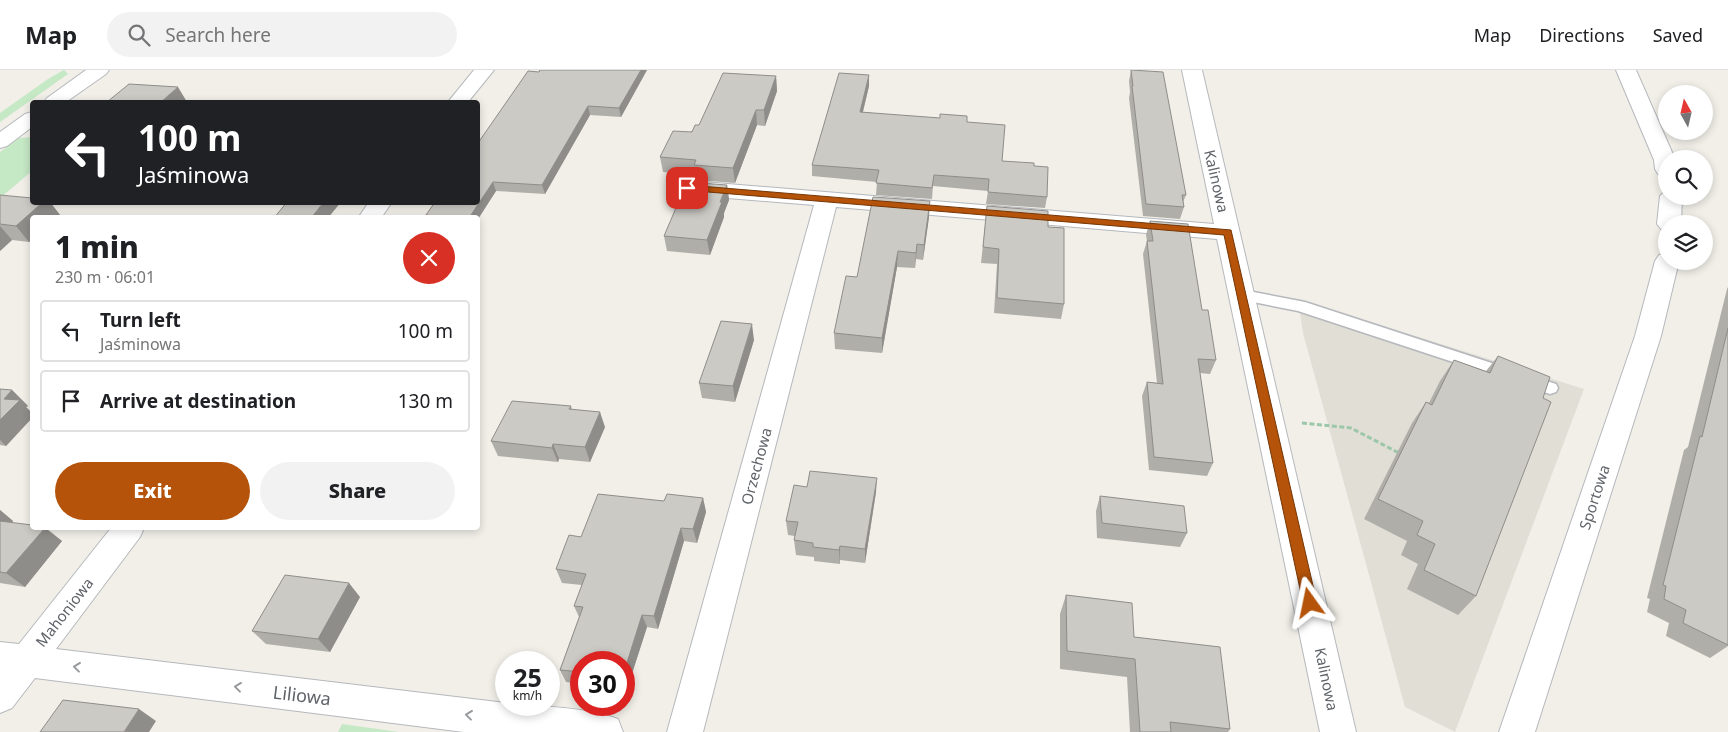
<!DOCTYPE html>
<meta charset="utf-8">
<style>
body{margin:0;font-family:"Noto Sans",sans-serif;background:#f2f2f2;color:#202124;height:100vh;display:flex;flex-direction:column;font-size:19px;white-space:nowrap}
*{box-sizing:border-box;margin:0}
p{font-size:16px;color:#757577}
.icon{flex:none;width:28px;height:28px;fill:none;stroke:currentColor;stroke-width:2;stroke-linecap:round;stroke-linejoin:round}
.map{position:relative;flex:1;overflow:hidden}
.side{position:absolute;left:30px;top:145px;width:450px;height:315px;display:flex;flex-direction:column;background:#fff;border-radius:5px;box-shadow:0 2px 8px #0003}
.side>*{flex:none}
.top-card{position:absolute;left:30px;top:30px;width:450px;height:105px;border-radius:5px;box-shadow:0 2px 8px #0003;background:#202124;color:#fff;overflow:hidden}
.needle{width:32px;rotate:352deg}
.controls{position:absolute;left:1658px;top:15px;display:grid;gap:10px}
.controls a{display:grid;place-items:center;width:55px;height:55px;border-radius:50%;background:#fff;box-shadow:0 2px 8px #0003;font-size:25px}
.speed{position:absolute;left:495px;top:581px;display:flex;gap:10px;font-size:25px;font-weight:700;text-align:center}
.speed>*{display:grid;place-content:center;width:65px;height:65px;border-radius:50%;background:#fff;box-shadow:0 2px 8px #0003;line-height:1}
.speed small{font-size:12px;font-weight:400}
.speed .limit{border:8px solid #d22;background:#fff;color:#111}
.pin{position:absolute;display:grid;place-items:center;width:42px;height:42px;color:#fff;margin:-21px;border-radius:10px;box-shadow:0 2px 8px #0006}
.me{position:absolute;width:55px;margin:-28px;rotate:348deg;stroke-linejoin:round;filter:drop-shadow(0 0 4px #0008)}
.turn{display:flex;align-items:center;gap:18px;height:105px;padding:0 25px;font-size:22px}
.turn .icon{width:65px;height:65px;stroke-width:2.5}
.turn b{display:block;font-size:35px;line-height:42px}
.round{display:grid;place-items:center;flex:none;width:52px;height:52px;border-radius:26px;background:#f2f2f2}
.head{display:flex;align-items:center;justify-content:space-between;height:85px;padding:0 25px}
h1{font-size:30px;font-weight:800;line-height:38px}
.button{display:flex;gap:10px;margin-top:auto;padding:10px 25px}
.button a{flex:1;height:58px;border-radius:30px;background:#b45309;color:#fff;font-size:20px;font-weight:800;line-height:58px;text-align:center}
.button a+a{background:#f2f2f2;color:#202124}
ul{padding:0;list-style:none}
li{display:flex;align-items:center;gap:15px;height:62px;margin:0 10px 8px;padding:0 15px;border:2px solid #e0e0e0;border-radius:5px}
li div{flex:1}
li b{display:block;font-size:19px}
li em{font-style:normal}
header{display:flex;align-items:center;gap:30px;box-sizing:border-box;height:70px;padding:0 25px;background:#fff;border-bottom:1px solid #e0e0e0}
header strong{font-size:24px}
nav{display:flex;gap:28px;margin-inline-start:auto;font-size:18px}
.search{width:350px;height:45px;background:#f2f2f2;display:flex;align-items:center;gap:12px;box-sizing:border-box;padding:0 18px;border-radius:28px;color:#757577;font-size:19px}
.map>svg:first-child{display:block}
.education{fill:#e1ded6}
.green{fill:#c5e8c5}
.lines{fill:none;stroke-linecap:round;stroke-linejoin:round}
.service-casing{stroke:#b5b8bc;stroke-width:3}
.minor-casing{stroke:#b5b8bc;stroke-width:2}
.tertiary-casing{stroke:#b5b8bc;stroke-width:2}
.path{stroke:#9cc7a9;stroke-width:3;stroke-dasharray:5 2.5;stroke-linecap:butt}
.service{fill:#fff;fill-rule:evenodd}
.minor{fill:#fff;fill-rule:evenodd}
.tertiary{fill:#fff;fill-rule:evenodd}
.wall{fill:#afaea9}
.shaded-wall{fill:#8f8d8a}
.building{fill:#cccac5;stroke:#8f8d8a}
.oneway{stroke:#979a9d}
.route{fill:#b45309;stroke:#753606}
.labels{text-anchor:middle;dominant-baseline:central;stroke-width:4;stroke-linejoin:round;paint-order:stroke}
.street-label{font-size:15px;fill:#5f6368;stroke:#fff}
.near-street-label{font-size:18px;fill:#5f6368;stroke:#fff}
</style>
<header>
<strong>Map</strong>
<div class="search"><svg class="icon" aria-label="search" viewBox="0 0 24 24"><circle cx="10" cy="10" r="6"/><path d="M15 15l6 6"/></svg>Search here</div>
<nav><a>Map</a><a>Directions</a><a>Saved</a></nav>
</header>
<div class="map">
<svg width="1728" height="662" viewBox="0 0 1728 662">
<rect width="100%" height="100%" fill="#f1efe8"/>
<path class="education" d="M1298,229L1584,319L1455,662L1405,637L1303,263Z"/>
<path class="green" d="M64,0L68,4L0,52V43L48,9Z
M32,67V101L0,128V82L19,68Z
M342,654L399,662H338Z"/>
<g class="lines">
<defs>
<path id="service" d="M1243,220L1305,232L1556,314L1558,318L1556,322L1550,324L1298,241L1238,229L1236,225L1238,221Z"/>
<path id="minor" d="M86,0H109L106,4L66,32H44L47,28Z
M474,0H494L468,32H448Z
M1182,0H1202L1356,662H1320L1217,169L836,137L703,662H667L814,135L691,125L683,123L680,118L683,113L691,111L1214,154Z
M32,42V57L7,76L0,78V62L25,44Z
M369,132H392L381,148H358Z
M111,458H144L140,467L56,579L506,633V635C538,635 589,638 618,649L623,662H464L35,608L12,638L0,643V572L19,574Z"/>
<path id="tertiary" d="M1616,0H1636L1675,89H1666V105L1658,104L1655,99L1654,90Z
M1666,120V126H1682L1681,154H1666V161L1661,159L1657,154L1660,126Z
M1666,183V191H1679L1661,266L1535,662H1499L1635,266L1655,191L1659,185Z"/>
</defs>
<use href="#service" class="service-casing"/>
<use href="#minor" class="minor-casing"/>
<use href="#tertiary" class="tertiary-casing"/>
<path class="path" d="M1302,353L1351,358L1399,383"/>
<use href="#service" class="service"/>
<use href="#minor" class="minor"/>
<use href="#tertiary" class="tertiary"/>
</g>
<path class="wall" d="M540,0H647L621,47L590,45L545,124L496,121L478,149V148H427L426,145Z
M1131,0L1186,125L1183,132L1184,137L1180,149L1143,146L1129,28L1130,22L1129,11Z
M869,5V16L863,42L967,52L1002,91L1034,96L1047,127L1045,138L986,134L988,121L933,116L932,129L876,125L877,112L812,106V95Z
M776,6L777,21L765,56L757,55L735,113L697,110L696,105L663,102L660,87L699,55Z
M727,115L729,130L724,143V147L710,185L667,181L664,166Z
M0,125L32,132H50L60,145L56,148H32V169L29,172L12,170L0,181Z
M987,136L1048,157L1064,234L1061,249L994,243L997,194L981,193Z
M929,147L923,190L916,189L915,198L897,197L882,283L835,279L834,263L857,207Z
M1150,151L1202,240L1216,290L1210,304L1200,303L1213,393L1207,406L1149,400L1142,326L1147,312L1157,313L1143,184L1147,171L1146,165Z
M1728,217V576L1710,588L1666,566L1669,553L1647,542L1650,529L1647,528L1684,380L1688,377L1727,219Z
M754,270L735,332L702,328L699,313Z
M1498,286L1543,328L1476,526L1458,545L1407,519L1418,494L1401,485L1407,471L1364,449L1412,353L1426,332L1429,333L1440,311L1454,290L1486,301Z
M0,319L12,320L28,336L26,337L32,343V348L6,376L0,375Z
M571,336L572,340L605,357L590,392L559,389L558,392L498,386L491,371Z
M807,417L876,422L865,493L840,490V494L814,491V487L796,485L794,470L795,466L788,465L786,451Z
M1100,426L1187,463L1180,477L1097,468L1096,441Z
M703,428L706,442L697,473L684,471L658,559L647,557L627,619H624V592H581V614L566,612L560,600L579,547L574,536L582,515L562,513L556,499L581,467L664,431Z
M0,440L13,451L11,453L32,458H46L62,471L25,517L0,513Z
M1066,525L1134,567L1230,659L1228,662H1130L1127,607L1060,599V544Z
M360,527L330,582L266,574L252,561Z"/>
<path class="shaded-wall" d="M641,0H647L621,47L619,38Z
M869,5V16L860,53V42Z
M776,6L777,21L765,56L764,40Z
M178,17L187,32H161Z
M588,36L590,45L545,124L542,115Z
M756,40L757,55L735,113L733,98Z
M493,112L496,121L478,149V148H469Z
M727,115L729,130L724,143V147L710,185L707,170Z
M930,131L929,147L923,190L924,175Z
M43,132H50L60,145L56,148H32V169L29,172L16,156Z
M324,132H341L328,148H311Z
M0,156L12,170L0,181Z
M917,174L916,189L915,198L916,183Z
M898,181L897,197L882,283V268Z
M752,254L754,270L735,332L733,316Z
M12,320L28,336L26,337L32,343V348L6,376L0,370V350L4,329Z
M600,342L605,357L590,392L585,377Z
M553,374L559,389L558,392L552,378Z
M877,408L876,422L865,493V479Z
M703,428L706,442L697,473L693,459Z
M0,440L13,451L2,463L0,462Z
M45,458L62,471L25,517L6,503Z
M681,458L684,471L658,559L654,546Z
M840,476V494L839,480Z
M349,513L360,527L330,582L318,569Z
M642,545L647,557L627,619L624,611V602Z
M139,639L156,651L149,662H124Z"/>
<path class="building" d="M540,0H641L619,38L588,36L542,115L493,112L469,148H453L426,145L435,132H478V73L528,1L539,2Z
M1131,0L1163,2L1186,125H1182L1184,137L1146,134L1132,16H1133Z
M723,3L776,6L764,40H756L733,98L694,95L696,90L660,87L673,61L692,62L695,55H699Z
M839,3L869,5L860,42L940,48V44L967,46V52L1005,55L1002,91L1034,93V96L1048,97L1047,127L988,122L989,109L934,105L932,118L876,113L879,100L812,95Z
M129,14L178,17L161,32H107Z
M687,112L727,115L720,132H722L707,170L664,166Z
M0,125L32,128V132H43L16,156L0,154Z
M873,127L930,131L924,175L917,174L916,183L898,181L882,268L834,263L846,206L857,207Z
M287,132H324L311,148H274Z
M987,136L1048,141V157L1064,158V234L997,228L999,179L983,177Z
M1150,151L1188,154L1202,240H1208L1216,290L1198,289L1213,393L1154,387L1147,312L1163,314L1147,171H1153Z
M721,251L752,254L733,316L699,313Z
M1728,258V575L1683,553L1686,540L1664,529L1666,516L1663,515L1700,366L1702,367Z
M1498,286L1550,307L1543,328L1551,332L1476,526L1424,500L1435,474L1417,465L1423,451L1378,429L1426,332L1432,335L1454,290L1490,303Z
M0,319L12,320L4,329L20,330L0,350Z
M512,331L571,336L569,339L600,342L585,377L553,374L552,378L491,371Z
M810,401L877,408L865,479L840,476L839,480L813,477V473L794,470L798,452L786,451L794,415L807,417Z
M598,424L664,431L667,424L703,428L693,459L681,458L654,546L642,545L624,602V592H581V602L560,600L583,537L574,536L586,504L556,499L569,465L581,467Z
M1100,426L1184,436L1187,463L1102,453Z
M0,451L32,455V458H45L6,503L0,502Z
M285,505L349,513L318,569L252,561Z
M1066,525L1132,533L1134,567L1220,577L1230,659L1170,652L1171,662H1140L1135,589L1067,581Z
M63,630L139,639L124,662H40Z"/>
<defs><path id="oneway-chevron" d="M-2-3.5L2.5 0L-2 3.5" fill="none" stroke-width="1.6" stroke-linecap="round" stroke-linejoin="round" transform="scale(1.25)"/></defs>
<g class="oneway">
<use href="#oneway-chevron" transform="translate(77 597) rotate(-173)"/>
<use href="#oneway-chevron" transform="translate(238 617) rotate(-173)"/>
<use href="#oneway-chevron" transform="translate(469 645) rotate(-173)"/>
</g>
<path class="route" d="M687,115L1231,160L1317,533L1315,537L1310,539L1305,537L1303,533L1224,165L684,120L683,118Z"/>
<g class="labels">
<g class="street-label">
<text transform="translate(1217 111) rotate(77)">Kalinowa</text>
<text transform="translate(756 396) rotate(-75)">Orzechowa</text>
<text transform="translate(1594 427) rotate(-72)">Sportowa</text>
<text transform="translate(64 542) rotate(-52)">Mahoniowa</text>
<text transform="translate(1327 609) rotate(78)">Kalinowa</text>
</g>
<g class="near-street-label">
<text transform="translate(302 625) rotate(7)">Liliowa</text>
</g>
</g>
</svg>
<div class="controls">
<a><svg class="needle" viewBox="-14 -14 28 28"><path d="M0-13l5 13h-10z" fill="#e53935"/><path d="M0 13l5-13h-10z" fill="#757577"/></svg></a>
<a><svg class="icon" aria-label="search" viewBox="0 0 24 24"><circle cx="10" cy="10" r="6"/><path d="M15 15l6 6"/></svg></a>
<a><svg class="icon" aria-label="layers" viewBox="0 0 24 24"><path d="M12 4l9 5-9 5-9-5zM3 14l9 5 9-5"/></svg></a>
</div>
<div class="speed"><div>25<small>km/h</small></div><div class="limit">30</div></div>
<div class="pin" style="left:687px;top:118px;background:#d93025"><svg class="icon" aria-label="arrive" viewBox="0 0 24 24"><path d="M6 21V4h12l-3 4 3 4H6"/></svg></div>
<svg class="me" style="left:1310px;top:533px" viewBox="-20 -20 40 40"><path d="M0-17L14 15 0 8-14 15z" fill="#b45309" stroke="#fff" stroke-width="4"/></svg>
<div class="top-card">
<div class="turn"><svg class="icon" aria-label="left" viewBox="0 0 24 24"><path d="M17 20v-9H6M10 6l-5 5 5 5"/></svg><div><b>100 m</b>Jaśminowa</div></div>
</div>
<section class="side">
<div class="head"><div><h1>1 min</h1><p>230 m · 06:01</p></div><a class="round" style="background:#d93025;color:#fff"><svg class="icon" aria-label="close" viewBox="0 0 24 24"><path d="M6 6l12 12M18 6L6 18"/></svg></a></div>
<ul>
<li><svg class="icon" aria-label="left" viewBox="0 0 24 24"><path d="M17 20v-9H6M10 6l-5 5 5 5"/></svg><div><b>Turn left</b><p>Jaśminowa</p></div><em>100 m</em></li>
<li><svg class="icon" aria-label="arrive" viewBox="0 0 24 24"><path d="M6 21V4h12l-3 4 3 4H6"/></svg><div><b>Arrive at destination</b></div><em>130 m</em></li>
</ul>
<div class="button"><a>Exit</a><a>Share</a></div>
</section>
</div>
